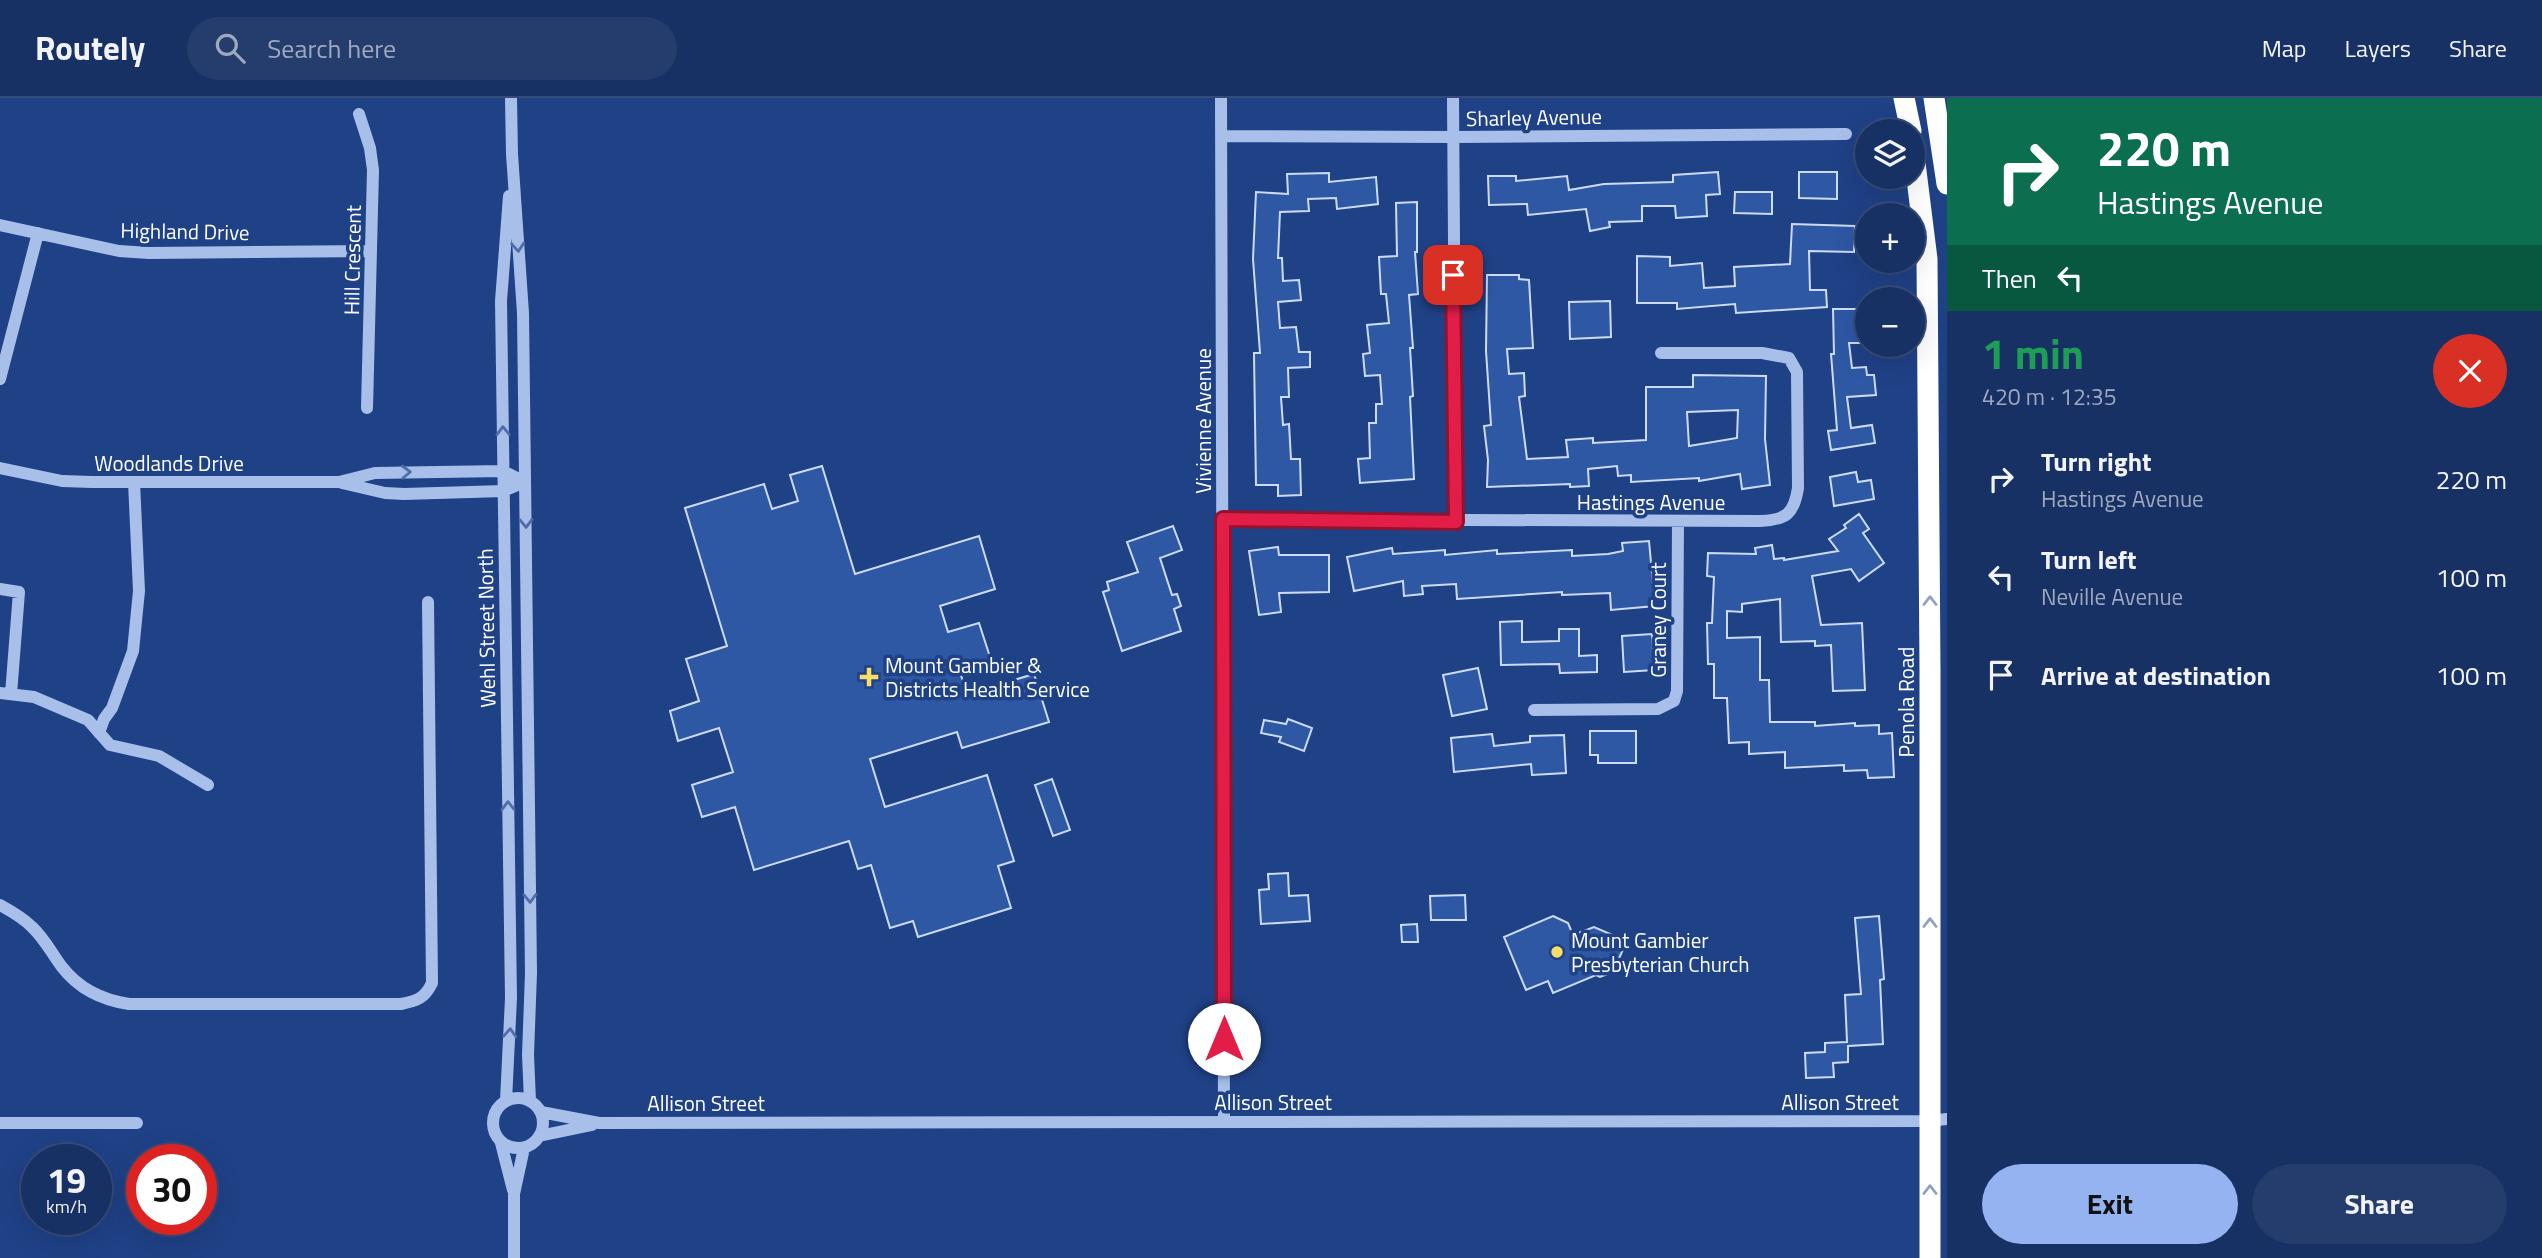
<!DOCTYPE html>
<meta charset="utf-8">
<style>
body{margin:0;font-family:"Titillium Web",sans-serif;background:#243d6d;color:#f1f3f6;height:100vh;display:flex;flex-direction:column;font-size:26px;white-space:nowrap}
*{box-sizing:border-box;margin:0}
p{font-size:23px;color:#9ea9bf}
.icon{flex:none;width:38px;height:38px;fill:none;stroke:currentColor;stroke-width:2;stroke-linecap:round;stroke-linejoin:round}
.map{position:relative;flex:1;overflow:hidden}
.side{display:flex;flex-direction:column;background:#173164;width:595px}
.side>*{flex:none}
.banner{background:#0b6e4f;color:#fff;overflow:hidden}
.controls{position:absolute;left:1855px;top:21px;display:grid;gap:14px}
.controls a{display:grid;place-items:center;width:70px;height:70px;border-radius:50%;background:#173164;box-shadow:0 7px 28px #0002,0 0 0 2px #364c78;font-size:35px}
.speed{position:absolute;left:21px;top:1046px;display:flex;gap:14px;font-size:35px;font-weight:700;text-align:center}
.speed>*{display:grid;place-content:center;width:91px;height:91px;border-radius:50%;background:#173164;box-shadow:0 7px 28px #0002,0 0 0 2px #364c78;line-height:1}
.speed small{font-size:18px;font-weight:400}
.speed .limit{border:10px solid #d22;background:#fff;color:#111}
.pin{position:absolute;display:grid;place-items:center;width:60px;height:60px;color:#fff;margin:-30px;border-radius:14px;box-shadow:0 4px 10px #0006}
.me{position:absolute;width:77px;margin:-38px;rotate:0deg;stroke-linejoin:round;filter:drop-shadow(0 0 5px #0008)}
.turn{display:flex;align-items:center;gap:24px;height:147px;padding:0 35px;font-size:32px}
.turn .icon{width:91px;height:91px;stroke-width:2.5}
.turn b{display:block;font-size:49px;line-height:60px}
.then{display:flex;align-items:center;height:66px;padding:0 35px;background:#0003;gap:14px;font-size:26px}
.round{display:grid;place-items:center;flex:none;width:74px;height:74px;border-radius:37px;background:#243d6d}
.summary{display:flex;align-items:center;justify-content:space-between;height:119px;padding:0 35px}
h1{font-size:42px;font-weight:700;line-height:52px;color:#1e9e55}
.action{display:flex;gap:14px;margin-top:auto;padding:14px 35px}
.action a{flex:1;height:80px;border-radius:42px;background:#95b2f1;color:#111;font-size:28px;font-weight:700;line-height:80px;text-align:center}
.action a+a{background:#243d6d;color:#f1f3f6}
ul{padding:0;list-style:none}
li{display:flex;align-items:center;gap:21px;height:98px;padding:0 35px}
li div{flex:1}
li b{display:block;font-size:26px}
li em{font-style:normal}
header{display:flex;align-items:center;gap:42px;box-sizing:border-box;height:98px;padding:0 35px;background:#173164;border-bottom:2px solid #364c78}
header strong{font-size:33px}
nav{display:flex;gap:38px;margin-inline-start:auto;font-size:24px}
.search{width:490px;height:63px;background:#243d6d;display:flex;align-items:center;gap:18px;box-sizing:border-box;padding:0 24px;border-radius:38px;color:#9ea9bf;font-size:26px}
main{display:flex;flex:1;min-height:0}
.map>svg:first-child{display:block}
.building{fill:#2e57a4;stroke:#ccdbf8;stroke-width:2;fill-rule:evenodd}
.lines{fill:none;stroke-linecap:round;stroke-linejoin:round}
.minor{stroke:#a8bfea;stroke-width:12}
.highway{stroke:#fff;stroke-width:21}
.oneway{stroke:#4f6da9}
.oneway2{stroke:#8fa0c2}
.route-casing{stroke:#92132f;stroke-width:18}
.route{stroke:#e11d48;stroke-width:12}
.poi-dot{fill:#f9dd67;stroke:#1f4186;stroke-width:2.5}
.labels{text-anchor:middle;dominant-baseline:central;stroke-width:7;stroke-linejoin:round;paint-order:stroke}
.street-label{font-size:21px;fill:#fff;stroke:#1f4186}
.poi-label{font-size:21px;fill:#fff;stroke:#1f4186;text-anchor:start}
</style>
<header>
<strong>Routely</strong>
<div class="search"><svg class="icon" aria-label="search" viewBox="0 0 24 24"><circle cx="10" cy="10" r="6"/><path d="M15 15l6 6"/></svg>Search here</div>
<nav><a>Map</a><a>Layers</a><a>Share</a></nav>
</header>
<main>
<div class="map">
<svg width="1947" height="1160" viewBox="0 0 1947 1160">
<rect width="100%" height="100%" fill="#1f4186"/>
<path class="building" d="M1718,74L1720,96L1706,97L1707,118L1676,120L1675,108H1642V123L1609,124L1610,129L1590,133L1586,111L1528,117L1527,106L1489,107L1488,78H1516V83L1567,78L1569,92L1604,86L1673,84V77Z
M1799,74H1837V101L1799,100Z
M1329,75V84L1376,79L1378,106L1337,111L1336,100L1308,101L1309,113L1280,114L1278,160H1282L1283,183L1299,182L1301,202L1278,204L1280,230L1296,229L1299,254H1310V269L1288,270L1289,299H1281L1283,327L1289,326L1291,361H1300L1301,397L1278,398V387H1256L1254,255H1260L1253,161L1256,94L1288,96L1287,76Z
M1735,94H1772V116L1734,115Z
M1417,104V154H1415L1418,196L1409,197L1413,250H1410L1413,298L1410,299L1414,381L1360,385L1358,361L1370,360L1369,325H1376V306H1382L1380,277L1365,278L1363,256L1370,255L1367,227L1389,225L1386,196H1381L1379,159L1397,158L1396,105Z
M1792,126L1855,128L1854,154L1809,153L1810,192H1826L1827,209L1736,215L1735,206L1677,211V205H1637V158L1670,159V168L1702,165L1704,190L1735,188L1734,169L1790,166Z
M1487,177H1519V181L1529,182L1533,250L1507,251L1509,276L1524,275L1525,298L1519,299L1527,361L1568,359L1566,342L1593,340V345L1646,342V289H1693V277L1766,278L1765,341L1770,387L1742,391L1740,376L1699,383V380L1631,384V377L1618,378L1617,368L1588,371L1589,388L1570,389V386L1487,389L1488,362L1484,328L1491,327L1486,253ZM1738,312L1737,340L1689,348L1687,314Z
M1610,203L1611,239L1570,241L1569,204Z
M1833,211H1867V245H1849L1852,270L1866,269L1867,277H1874L1876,297L1847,299L1851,330L1872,327L1875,345L1831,352L1828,333L1837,332L1831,256H1834Z
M822,368L855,476L979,438L995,491L940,508L948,534L979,525L991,562L959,571L967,596L1034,576L1049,624L962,650L957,634L870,661L885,709L987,677L1014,763L998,768L1011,810L918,839L913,823L890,830L871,767L858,771L849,743L754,772L735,709L702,719L692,687L733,674L719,630L678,643L670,613L699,603L686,561L727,548L685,410L764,386L772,411L798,403L790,377Z
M1856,374L1858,384L1871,382L1874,401L1834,408L1830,379Z
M1859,416L1869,431L1863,435L1884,465L1859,483L1851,471L1812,478L1821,527L1862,525L1865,592L1833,593L1831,547L1815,548V543L1781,544L1780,501L1742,506V514L1727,513V540L1760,539V582H1769L1770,624H1815V628L1855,625V628L1879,627V636L1892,635L1894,679L1868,680L1867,672L1844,673V667L1785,670V654L1749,656V644L1729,645L1727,600H1714V566H1708L1707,525H1712L1714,479L1707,478L1708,455L1756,456L1755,450L1772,447L1774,461L1784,460V462L1838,453L1829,441L1846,430L1844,427Z
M1173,428L1182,452L1160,460L1172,497L1177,496L1181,508L1174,511L1181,533L1122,553L1103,494L1109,492L1107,484L1138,474L1127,444Z
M1649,443L1655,508L1611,512L1610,495L1562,497V494L1457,501L1456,486L1422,488L1423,496L1404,498L1403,483L1354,493L1347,459L1392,450L1393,456L1445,452V457L1497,452V456L1572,452V458L1608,456L1623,453L1622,445Z
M1278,449L1279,457H1329V494L1279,495L1281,514L1259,517L1249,453Z
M1522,523V544L1559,543V531H1579V558L1597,557V574L1560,575L1559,566L1501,567L1500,524Z
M1652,536L1654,572L1624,574L1622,538Z
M1478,570L1487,611L1452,618L1443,577Z
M1288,621L1312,630L1304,653L1279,644L1281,639L1261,635L1264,622L1286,626Z
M1590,633H1636V665H1598V657H1590Z
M1492,636L1494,648L1530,644V638L1564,637L1566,675L1532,677L1531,666L1454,674L1451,640Z
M1052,681L1070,732L1053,738L1035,687Z
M1288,775L1289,798L1308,797L1310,823L1261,826L1259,792L1269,791L1268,776Z
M1465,797L1466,822H1431L1430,798Z
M1553,818L1568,825L1573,837L1594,829L1622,841L1625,847L1613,874L1600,879L1596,877L1553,895L1548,883L1526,892L1504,839Z
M1879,818L1884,881L1880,882L1883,946L1848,948V964L1833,965L1834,979L1806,980L1805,955L1825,954V945L1847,944L1845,897L1861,896L1855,820Z
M1417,826L1418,844H1402L1401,827Z"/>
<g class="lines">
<path class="minor" d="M511,0L512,56L523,215L531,875L528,957L530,1003
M1221,0L1224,1024
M1453,0L1456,424
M359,16L370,50L373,72L367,310
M1221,38L1452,39L1846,36
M0,127L119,153L149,155L371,153
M0,281L38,135
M0,370L62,383L92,384H339L375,375L503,373L525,384
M342,385L385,395L404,396L503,393L525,384
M1223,421L1760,423C1786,422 1794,416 1798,390L1797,274L1789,260L1762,255H1661
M0,491L19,494L11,596
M0,595L34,599L88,622L110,647L159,658L208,687
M1534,612L1658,611L1674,603L1677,593L1678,423
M99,635L104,621L112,610L133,553L139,493L134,384
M0,807C11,813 23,820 32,829C45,841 52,856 62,869C79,891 102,902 129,906H401C417,903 425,900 432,885L428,504
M493 1025a25 25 0 1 1 50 0a25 25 0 1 1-50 0Z
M506,1003L511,900L501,203L509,98
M541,1014L599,1025L1929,1023L1947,1021
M0,1025H137
M539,1038L592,1027
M501,1045L513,1092
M514,1160V1096L524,1050"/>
<path class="highway" d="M1904,0L1911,33
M1934,0L1947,86
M1913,49L1927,161L1930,572V1160"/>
</g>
<defs><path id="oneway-chevron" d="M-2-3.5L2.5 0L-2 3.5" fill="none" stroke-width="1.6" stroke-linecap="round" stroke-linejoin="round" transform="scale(1.75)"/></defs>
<g class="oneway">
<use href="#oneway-chevron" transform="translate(518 149) rotate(86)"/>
<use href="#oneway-chevron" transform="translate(503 333) rotate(-91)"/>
<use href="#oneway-chevron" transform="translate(406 374) rotate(-2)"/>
<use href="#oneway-chevron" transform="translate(526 425) rotate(89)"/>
<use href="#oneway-chevron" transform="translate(508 708) rotate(-91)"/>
<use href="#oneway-chevron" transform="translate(530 800) rotate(89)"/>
<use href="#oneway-chevron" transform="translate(510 935) rotate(-87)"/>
</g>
<g class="oneway2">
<use href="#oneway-chevron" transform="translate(1930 503) rotate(-90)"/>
<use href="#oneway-chevron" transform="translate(1930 825) rotate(-90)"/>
<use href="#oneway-chevron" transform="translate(1930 1092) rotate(-90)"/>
</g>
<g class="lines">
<defs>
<path id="route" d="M1224,941L1223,421L1456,424L1453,177"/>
</defs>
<use href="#route" class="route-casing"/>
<use href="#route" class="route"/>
</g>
<g class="poi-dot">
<path d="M865.5 568.5h7v7h7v7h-7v7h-7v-7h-7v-7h7z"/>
<circle cx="1557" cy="854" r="7"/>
</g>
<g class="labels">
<g class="street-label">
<text transform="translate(1534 19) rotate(-1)">Sharley Avenue</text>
<text transform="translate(185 133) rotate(1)">Highland Drive</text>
<text transform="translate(352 162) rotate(-89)">Hill Crescent</text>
<text transform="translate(1203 323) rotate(-90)">Vivienne Avenue</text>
<text x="169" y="365">Woodlands Drive</text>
<text x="1651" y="404">Hastings Avenue</text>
<text transform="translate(1658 522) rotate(-90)">Graney Court</text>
<text transform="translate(486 530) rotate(-91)">Wehl Street North</text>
<text transform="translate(1906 604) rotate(-90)">Penola Road</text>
<text x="1273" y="1004">Allison Street</text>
<text x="1840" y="1004">Allison Street</text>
<text x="706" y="1005">Allison Street</text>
</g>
<g class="poi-label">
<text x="885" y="567">Mount Gambier &amp;<tspan x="885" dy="24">Districts Health Service</tspan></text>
<text x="1571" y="842">Mount Gambier<tspan x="1571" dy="24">Presbyterian Church</tspan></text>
</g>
</g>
</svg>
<div class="controls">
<a><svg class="icon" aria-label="layers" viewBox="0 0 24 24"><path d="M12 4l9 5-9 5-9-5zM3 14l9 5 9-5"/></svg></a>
<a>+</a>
<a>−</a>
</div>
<div class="speed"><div>19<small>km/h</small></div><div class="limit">30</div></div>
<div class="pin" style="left:1453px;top:177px;background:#d93025"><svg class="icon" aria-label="arrive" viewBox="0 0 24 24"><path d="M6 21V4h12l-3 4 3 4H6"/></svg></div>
<svg class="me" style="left:1224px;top:941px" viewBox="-20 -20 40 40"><circle r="19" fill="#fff"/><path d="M0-13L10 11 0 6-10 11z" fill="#e11d48"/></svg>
</div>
<section class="side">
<div class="banner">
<div class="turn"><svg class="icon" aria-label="right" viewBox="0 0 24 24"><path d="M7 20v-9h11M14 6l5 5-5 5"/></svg><div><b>220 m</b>Hastings Avenue</div></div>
<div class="then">Then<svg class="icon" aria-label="left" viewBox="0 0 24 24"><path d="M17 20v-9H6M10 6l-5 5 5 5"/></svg></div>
</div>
<div class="summary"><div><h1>1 min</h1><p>420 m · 12:35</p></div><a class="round" style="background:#d93025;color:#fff"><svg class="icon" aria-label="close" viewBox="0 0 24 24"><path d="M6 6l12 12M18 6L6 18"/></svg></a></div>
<ul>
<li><svg class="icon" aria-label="right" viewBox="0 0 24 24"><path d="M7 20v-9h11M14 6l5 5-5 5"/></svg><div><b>Turn right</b><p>Hastings Avenue</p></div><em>220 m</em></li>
<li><svg class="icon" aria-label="left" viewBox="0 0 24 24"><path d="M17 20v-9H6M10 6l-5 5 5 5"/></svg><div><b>Turn left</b><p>Neville Avenue</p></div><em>100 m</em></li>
<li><svg class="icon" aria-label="arrive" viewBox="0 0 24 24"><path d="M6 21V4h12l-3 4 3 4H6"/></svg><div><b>Arrive at destination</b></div><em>100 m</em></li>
</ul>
<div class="action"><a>Exit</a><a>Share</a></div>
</section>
</main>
